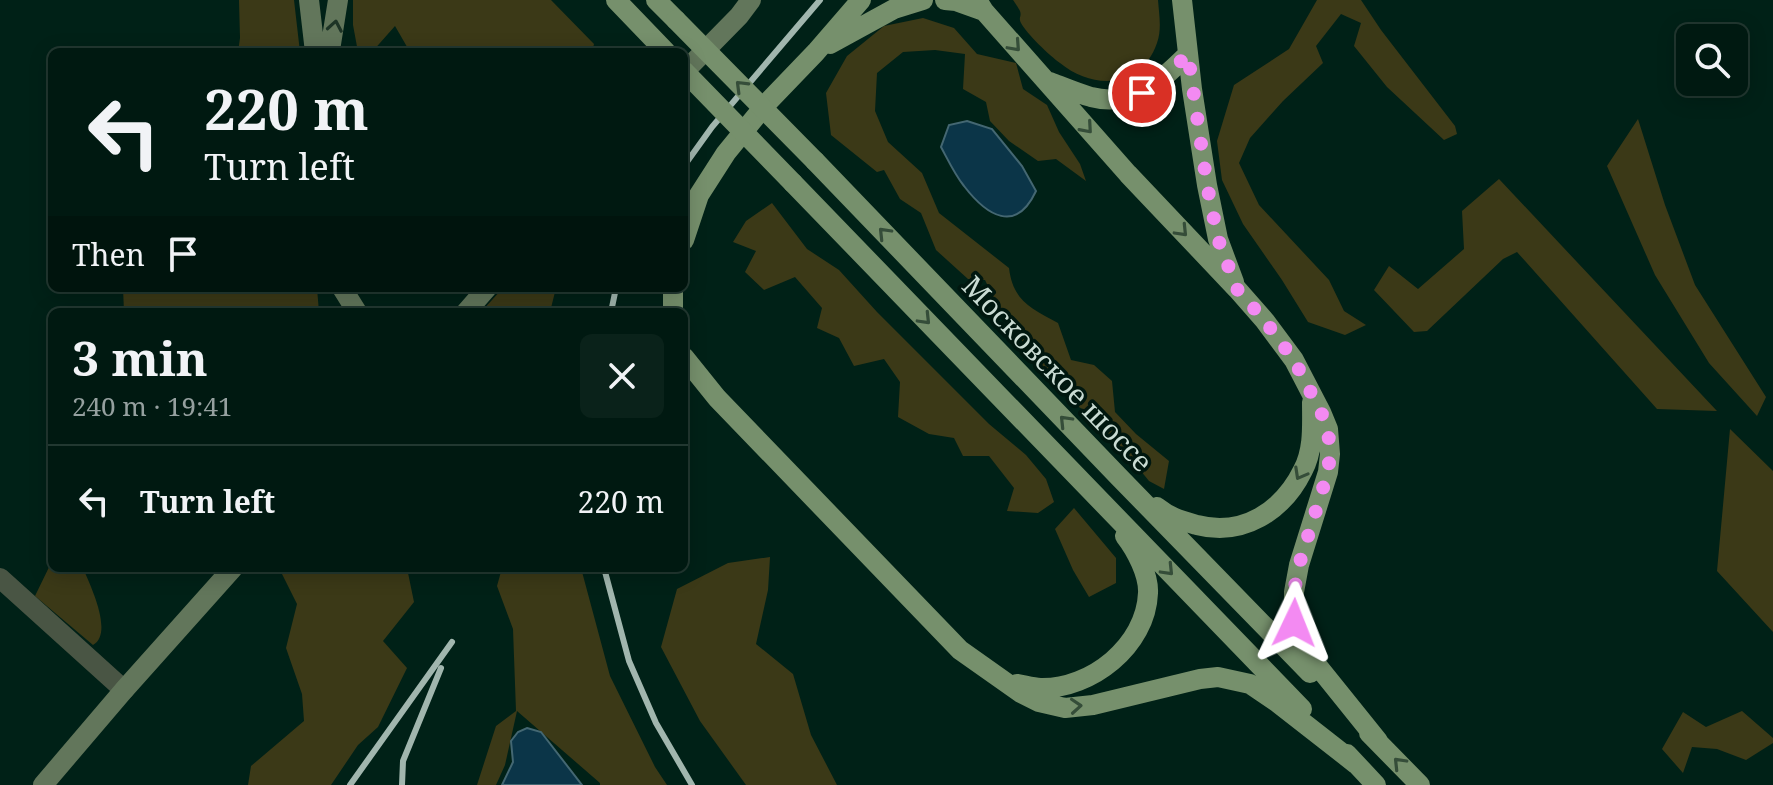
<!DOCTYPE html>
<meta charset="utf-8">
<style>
body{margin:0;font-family:"Noto Serif",serif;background:#0a221a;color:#f1f3f6;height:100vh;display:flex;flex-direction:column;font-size:30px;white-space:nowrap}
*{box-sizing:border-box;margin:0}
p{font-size:26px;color:#95a09f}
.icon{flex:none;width:44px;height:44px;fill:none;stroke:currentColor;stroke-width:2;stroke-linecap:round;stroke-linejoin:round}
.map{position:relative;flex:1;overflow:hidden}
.side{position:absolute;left:48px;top:308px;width:640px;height:264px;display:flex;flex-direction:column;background:#001911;border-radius:12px;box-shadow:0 4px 20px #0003,0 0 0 2px #223831}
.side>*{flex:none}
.banner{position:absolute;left:48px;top:48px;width:640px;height:244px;border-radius:12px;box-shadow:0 4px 20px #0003,0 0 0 2px #223831;background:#001911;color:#f1f3f6;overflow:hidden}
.fabs{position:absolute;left:1676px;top:24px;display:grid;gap:16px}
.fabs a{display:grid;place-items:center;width:72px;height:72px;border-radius:12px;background:#001911;box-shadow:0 4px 20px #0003,0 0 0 2px #223831;font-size:40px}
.pin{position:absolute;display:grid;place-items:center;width:68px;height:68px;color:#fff;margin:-34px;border:4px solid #fff;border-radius:50%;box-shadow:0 2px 8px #0007}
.me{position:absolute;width:88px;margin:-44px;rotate:2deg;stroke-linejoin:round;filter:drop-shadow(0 0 6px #0008)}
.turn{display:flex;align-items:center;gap:28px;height:168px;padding:0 24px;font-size:36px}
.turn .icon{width:104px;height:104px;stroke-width:2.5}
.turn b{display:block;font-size:56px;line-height:68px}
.then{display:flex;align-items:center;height:76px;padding:0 24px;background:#0003;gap:16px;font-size:30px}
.round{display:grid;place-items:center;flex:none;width:84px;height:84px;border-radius:12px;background:#0a221a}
.headline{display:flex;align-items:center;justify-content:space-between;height:136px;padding:0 24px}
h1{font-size:48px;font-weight:700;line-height:60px}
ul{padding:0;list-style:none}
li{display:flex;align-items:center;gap:24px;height:112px;padding:0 24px;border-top:2px solid #223831}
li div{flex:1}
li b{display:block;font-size:30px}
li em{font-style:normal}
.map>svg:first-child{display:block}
.green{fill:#3b3917}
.water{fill:#0b3548;stroke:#446772;stroke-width:2}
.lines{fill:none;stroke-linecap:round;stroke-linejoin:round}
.minor{stroke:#495544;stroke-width:20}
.secondary{stroke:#62765b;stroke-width:20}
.primary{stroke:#76906c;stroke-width:20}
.rail{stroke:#a1b6ae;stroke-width:6}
.primary-bridge{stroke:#76906c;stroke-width:20}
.oneway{stroke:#1d3426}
.oneway2{stroke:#354d39}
.route{stroke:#f38af2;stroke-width:14;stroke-dasharray:0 25.2}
.labels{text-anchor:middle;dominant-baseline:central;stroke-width:7;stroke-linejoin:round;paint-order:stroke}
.street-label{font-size:28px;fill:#c9dbd3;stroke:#00170f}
</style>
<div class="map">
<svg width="1773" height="785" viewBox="0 0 1773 785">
<rect width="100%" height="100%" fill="#002117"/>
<path class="green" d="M239,0H294L300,52H238L240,38Z
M353,0H551L594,44L592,52H410L395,26L372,52H358L353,25Z
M1013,0H1158C1159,14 1162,29 1157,43C1141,89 1093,90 1060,63C1050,56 1026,33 1021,23C1018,17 1022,17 1020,11C1019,9 1014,1 1013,0Z
M1317,0H1361L1381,30L1455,126L1457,134L1444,140L1387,87L1354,46L1361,23L1341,14L1316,46L1323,63L1283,101L1250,138L1239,163L1259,205L1329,280L1344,311L1366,325L1345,335L1308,322L1282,280L1243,224L1222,180L1217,141L1234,85L1289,49Z
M923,18L954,28L977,54L1016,63L1023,89L1047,105L1059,132L1080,164L1086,181L1056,159L1038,161L1009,141L990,121L986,102L963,89L965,54L935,50L903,52L877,73L875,111L888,142L922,173L939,213L1009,268C1013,301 1031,308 1058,323L1071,360L1094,365L1112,381L1115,412L1136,434L1169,461L1164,489L1149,481L1123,449L1109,435L1099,418L1077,406L1068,383L1050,373L1023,346L1020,329L1000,311L985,280L968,279L936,250L921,213L900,199L884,170L877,172L831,135L826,93L847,56L884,26Z
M1638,119L1665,205L1695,285L1766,397L1757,416L1709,363L1655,275L1607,166Z
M1499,179L1717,411L1657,409L1517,252L1503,259L1427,331L1414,332L1374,290L1389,266L1418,289L1464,249L1462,211Z
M772,203L807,249L839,270L877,312L989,424L1026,455L1046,479L1054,502L1038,513L1007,511L1014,488L989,456H963L954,438L929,434L898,417L900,382L884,359L854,366L839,338L817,328L822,308L795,277L764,290L745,272L756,251L733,242L746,221Z
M123,288H317L319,312H124Z
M503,288H556L550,312H481Z
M1730,429L1773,471V632L1717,571Z
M1074,508L1116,558V583L1089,597L1073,570L1055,529Z
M770,557L768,590L756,644L793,674L811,735L837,785H746L700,721L661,647L677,589L728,563Z
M52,561V568H83C90,585 114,633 93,645L35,596Z
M279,568H407L414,602L383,641L407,668L378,727L358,745L331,785H248L251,766L304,721L302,694L286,648L297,604Z
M502,568H581L610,676L655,767L667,785H600V783L517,711L505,765L496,785H477L496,726L516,711L513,629L497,586Z
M1742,711L1773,738V743L1746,760L1717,749L1692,747L1683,773L1662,749L1683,712L1706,727Z"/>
<path class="water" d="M967,121L992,129L1022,166L1036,191C1016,234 987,216 964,186C955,175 948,160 941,147L949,125Z
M527,728L541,732L582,785H502L513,762L511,741L518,732Z"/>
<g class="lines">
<path class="minor" d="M0,578L124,690"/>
<path class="secondary" d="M309,0L315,52
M329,52L331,44L338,0
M684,72L739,16L751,0
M342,288L357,312
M466,312L487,288
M43,785L124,690L233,568"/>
<path class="primary" d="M616,0L666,52
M656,0L676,20
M945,0L956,1L984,11
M977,0L984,11L1128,174L1237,289L1265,321L1294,360L1321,412L1328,429L1330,454L1328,472L1299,565L1294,592V623L1304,649L1378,741
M1182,0L1192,89L1207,185L1218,239L1234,282
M830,44L894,9L923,0
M1050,82C1063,87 1077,93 1091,97C1133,108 1161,81 1188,54
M815,161L1119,477L1310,673
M793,183L1302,709
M684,240L699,195L726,153L766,104L816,52L861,0
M673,288V312
M684,357L717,398L960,650L1021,693L1039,702L1065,708L1093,705L1200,679L1218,677L1250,684L1278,703L1356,764
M1157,507C1171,518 1180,520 1197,525C1243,537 1283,511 1303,470C1314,449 1312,425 1312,402
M1017,684C1024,685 1033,688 1041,688C1091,689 1146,646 1148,593C1149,575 1136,550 1125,536
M1369,733L1420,785
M1347,754L1376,785"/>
<path class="rail" d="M684,166L712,127L820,0
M611,312L616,288
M604,568L629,661L656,723L692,785
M350,785L452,642
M402,785L403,761L441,668"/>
<path class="primary-bridge" d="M676,20L815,161
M684,71L793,183"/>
</g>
<defs><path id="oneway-chevron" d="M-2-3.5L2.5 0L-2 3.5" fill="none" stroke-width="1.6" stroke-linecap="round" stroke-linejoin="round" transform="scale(2)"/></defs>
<use class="oneway" href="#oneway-chevron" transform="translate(335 26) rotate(-80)"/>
<g class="oneway2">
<use href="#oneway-chevron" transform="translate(1015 46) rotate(48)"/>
<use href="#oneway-chevron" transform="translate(741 86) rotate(-135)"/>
<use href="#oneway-chevron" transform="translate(1087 128) rotate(49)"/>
<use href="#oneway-chevron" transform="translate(1182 231) rotate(46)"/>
<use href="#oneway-chevron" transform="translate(884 233) rotate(-134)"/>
<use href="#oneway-chevron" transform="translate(925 319) rotate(46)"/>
<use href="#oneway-chevron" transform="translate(1065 421) rotate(-134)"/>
<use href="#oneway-chevron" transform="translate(1300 474) rotate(119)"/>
<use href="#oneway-chevron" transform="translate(1168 570) rotate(46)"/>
<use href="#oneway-chevron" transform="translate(1076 706) rotate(-4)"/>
<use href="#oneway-chevron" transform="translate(1399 763) rotate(-134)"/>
</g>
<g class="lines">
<path class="route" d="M1142,93L1163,79L1188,54L1207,185L1218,239L1237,289L1265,321L1294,360L1321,412L1328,429L1330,454L1328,472L1299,565L1294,592V623"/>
</g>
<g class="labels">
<g class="street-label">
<text transform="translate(1058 373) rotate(46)">Московское шоссе</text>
</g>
</g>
</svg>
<div class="fabs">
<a><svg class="icon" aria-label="search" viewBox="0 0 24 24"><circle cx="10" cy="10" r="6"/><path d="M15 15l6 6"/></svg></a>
</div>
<div class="pin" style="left:1142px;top:93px;background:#d93025"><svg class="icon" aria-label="arrive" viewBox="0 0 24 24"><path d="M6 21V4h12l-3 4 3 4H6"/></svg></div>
<svg class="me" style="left:1294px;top:623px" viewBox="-20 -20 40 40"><path d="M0-17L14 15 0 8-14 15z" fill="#f38af2" stroke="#fff" stroke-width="4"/></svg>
<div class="banner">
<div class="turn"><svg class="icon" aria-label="left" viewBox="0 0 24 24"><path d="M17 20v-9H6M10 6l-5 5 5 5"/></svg><div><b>220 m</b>Turn left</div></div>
<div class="then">Then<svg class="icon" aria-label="arrive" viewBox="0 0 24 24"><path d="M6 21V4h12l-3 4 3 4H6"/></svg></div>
</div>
<section class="side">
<div class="headline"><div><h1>3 min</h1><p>240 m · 19:41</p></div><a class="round"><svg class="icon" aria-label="close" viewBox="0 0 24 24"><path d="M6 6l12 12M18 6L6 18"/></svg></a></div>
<ul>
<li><svg class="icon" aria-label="left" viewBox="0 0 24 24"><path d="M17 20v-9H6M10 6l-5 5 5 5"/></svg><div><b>Turn left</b></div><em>220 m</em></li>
</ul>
</section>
</div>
